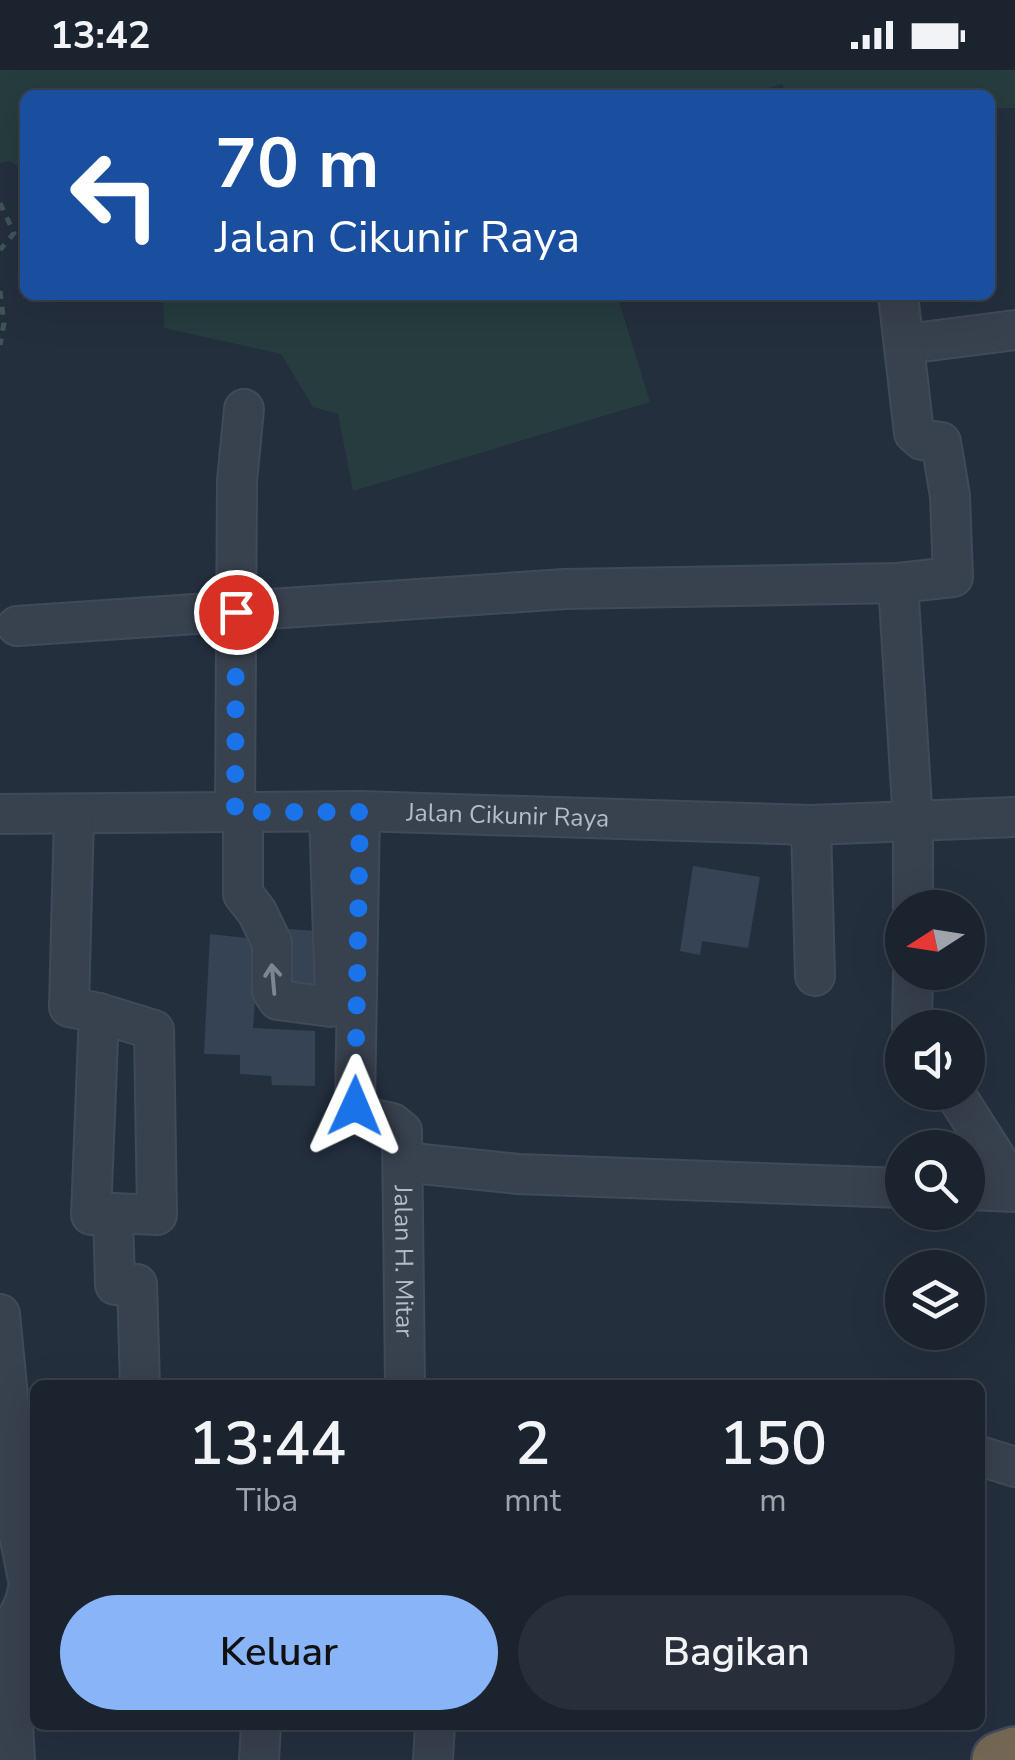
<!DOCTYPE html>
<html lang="id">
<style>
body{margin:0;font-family:"Nunito Sans",sans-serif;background:#282f3a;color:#f1f3f6;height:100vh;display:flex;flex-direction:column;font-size:38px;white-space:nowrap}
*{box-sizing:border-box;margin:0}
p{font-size:32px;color:#a0a4aa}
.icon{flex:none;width:55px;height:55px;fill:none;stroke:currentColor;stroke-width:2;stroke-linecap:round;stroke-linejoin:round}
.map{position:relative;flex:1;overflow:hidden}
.panel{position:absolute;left:30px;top:1310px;width:955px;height:350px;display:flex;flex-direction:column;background:#1b232e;border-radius:15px;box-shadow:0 10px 40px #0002,0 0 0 2px #39404a}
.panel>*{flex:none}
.guide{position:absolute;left:20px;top:20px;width:975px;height:210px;border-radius:15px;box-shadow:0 10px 40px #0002,0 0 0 2px #39404a;background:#1a4fa0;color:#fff;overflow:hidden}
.needle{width:65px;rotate:258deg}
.buttons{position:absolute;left:885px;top:820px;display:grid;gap:20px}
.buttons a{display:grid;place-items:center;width:100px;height:100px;border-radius:50%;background:#1b232e;box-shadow:0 10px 40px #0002,0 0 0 2px #39404a;font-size:50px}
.pin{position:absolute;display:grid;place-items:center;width:85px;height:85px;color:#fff;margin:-42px;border:5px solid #fff;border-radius:50%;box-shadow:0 2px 10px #0007}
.me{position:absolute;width:110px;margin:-55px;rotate:1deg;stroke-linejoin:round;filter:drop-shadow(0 0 8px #0008)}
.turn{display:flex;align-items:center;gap:35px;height:210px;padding:0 30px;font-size:45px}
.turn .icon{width:130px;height:130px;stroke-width:2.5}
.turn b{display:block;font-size:70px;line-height:85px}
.eta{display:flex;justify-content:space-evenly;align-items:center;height:170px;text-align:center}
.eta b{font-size:60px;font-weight:600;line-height:70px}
.button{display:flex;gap:20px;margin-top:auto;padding:20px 30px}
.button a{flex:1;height:115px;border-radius:60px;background:#8ab4f8;color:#111;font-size:40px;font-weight:600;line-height:115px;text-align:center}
.button a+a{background:#282f3a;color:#f1f3f6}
.status{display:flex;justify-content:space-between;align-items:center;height:70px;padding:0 50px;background:#1b232e;direction:ltr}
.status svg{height:28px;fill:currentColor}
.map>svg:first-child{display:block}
.green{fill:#263c3f}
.building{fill:#364354}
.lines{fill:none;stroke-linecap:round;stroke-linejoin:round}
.minor-casing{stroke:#414a57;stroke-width:42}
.highway-casing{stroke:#434c59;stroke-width:60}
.path{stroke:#3f5557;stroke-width:5;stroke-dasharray:8 8;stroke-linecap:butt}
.minor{stroke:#38414e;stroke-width:38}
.highway{stroke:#746855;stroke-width:55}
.oneway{stroke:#7c8592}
.route{stroke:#1a73e8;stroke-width:18;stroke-dasharray:0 32.4}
.labels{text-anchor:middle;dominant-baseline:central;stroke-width:10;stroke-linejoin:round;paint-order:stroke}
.street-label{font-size:25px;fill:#b4bcc9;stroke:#1d2633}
</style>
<div class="status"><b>13:42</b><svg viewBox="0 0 49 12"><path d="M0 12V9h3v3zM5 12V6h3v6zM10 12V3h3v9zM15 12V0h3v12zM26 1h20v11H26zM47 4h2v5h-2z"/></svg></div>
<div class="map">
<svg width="1015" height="1690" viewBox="0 0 1015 1690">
<rect width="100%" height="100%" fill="#242f3e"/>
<path class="green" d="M0,0H1015V38H990V25H786L782,14L743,25H25V99L9,91L0,93Z
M163,225H617L650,332L353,421L338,344L313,337L281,284L164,258Z"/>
<path class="building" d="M693,796L760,807L748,878L702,871L700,885L680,881Z
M289,859L331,862L327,952L257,907L253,958L315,961V1016L272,1015L271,1006L240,1004V985L204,984L210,864L257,869L289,894Z"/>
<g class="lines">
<defs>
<g id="minor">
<path d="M906,274L1015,260"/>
<path d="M898,513L913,752V838"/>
<path d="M17,556L565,519L898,513L953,507L950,426L941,372L922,370L914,363L898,225"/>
<path id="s1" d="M360,741L355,1036L360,1046L392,1053L402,1061L405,1315"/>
<path d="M235,742L237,411L244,339"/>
<path d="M243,742V824L257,842L272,873V921L278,930L331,937L335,928L329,742"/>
<path id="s2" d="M0,744L360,741L811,755L1015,747"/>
<path d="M74,745L69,937L99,943L91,1145L113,1143L115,1215L137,1214L140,1315"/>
<path d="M811,755L815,906"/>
<path d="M99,943L154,960L157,1145L113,1143"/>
<path d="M912,958L913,902"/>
<path d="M954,1022L1015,1118"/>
<path d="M403,1092L518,1104L902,1118"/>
<path d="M968,1120L1015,1122"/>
<path d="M0,1244L16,1408L18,1460L29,1514L25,1532L14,1555L18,1612L12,1635L15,1690"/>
<path d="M980,1386L1015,1397"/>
<path d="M259,1690L261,1655"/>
<path d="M433,1690L435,1655"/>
</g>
<path id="highway" d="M1000,1690L1015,1685"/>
</defs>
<use href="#minor" class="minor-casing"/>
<use href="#highway" class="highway-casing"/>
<path class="path" d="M0,133L14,163L0,180
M0,221L4,253L0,275"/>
<use href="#minor" class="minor"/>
<use href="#highway" class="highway"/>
</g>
<defs><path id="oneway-shaft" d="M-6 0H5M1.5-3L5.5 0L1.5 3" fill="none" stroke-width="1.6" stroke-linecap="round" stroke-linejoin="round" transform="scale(2.5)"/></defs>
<use class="oneway" href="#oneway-shaft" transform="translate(273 909) rotate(-95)"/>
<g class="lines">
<path class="route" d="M236,542L235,742H360L355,1036"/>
</g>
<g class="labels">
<g class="street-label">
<text stroke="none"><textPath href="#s2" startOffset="508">Jalan Cikunir Raya</textPath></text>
<text stroke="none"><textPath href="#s1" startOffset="482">Jalan H. Mitar</textPath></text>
</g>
</g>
</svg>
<div class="buttons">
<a><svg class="needle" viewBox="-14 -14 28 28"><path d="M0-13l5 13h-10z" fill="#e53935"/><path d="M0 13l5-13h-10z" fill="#a0a4aa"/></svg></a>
<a><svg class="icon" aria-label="sound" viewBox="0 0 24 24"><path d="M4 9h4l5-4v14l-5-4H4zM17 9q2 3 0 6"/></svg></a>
<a><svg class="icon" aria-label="search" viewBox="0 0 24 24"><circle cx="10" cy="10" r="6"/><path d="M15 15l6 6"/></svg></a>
<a><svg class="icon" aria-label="layers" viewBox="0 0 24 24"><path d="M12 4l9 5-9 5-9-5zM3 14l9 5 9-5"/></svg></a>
</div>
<div class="pin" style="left:236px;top:542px;background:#d93025"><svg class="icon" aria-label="arrive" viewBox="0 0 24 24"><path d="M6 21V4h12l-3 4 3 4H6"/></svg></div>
<svg class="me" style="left:355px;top:1036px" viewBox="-20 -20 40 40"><path d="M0-17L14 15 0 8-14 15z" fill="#1a73e8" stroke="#fff" stroke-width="4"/></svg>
<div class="guide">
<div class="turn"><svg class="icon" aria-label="left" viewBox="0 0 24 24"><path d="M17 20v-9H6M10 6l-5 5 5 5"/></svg><div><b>70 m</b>Jalan Cikunir Raya</div></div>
</div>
<section class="panel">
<div class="eta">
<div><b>13:44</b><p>Tiba</p></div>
<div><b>2</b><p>mnt</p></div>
<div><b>150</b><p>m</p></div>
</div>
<div class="button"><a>Keluar</a><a>Bagikan</a></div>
</section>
</div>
